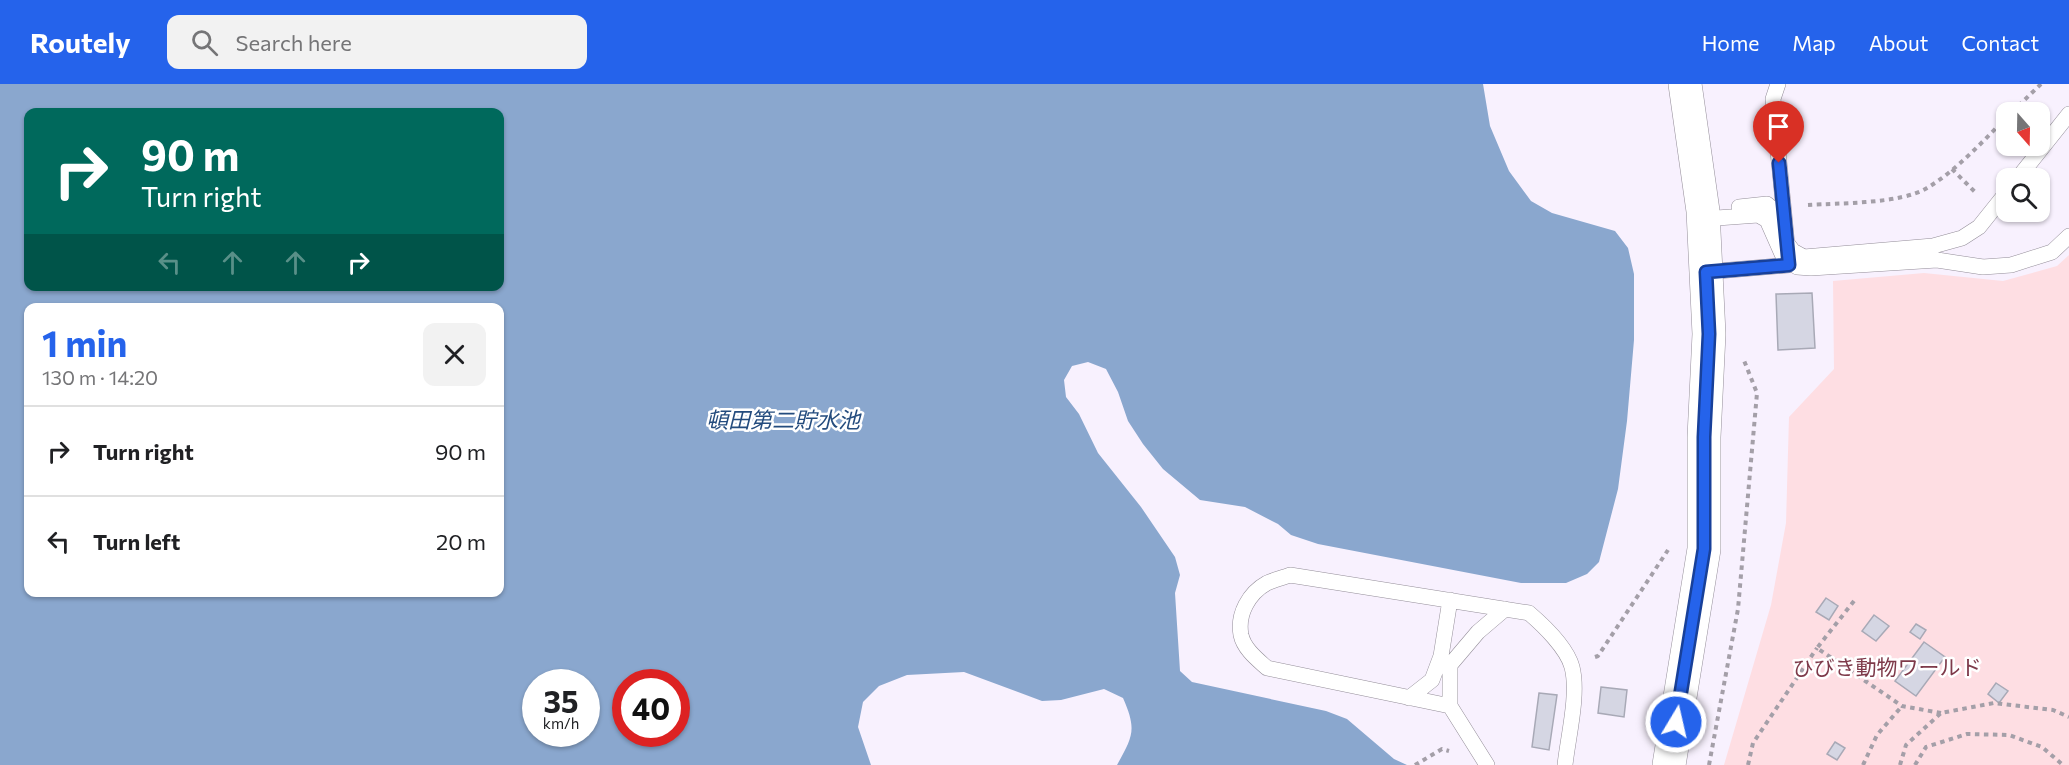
<!DOCTYPE html>
<meta charset="utf-8">
<style>
body{margin:0;font-family:Commissioner,"Noto Sans JP",sans-serif;background:#f2f2f2;color:#202124;height:100vh;display:flex;flex-direction:column;font-size:22px;white-space:nowrap}
*{box-sizing:border-box;margin:0}
p{font-size:20px;color:#757577}
.icon{flex:none;width:33px;height:33px;fill:none;stroke:currentColor;stroke-width:2;stroke-linecap:round;stroke-linejoin:round}
.map{position:relative;flex:1;overflow:hidden}
.panel{position:absolute;left:24px;top:219px;width:480px;height:294px;display:flex;flex-direction:column;background:#fff;border-radius:12px;box-shadow:0 2px 4px #0004}
.panel>*{flex:none}
.top-card{position:absolute;left:24px;top:24px;width:480px;height:183px;border-radius:12px;box-shadow:0 2px 4px #0004;background:#00695c;color:#fff;overflow:hidden}
.needle{width:39px;rotate:160deg}
.buttons{position:absolute;left:1996px;top:18px;display:grid;gap:12px}
.buttons a{display:grid;place-items:center;width:54px;height:54px;border-radius:12px;background:#fff;box-shadow:0 2px 4px #0004;font-size:30px}
.speed{position:absolute;left:522px;top:585px;display:flex;gap:12px;font-size:30px;font-weight:700;text-align:center}
.speed>*{display:grid;place-content:center;width:78px;height:78px;border-radius:50%;background:#fff;box-shadow:0 2px 4px #0004;line-height:1}
.speed small{font-size:15px;font-weight:400}
.speed .limit{border:9px solid #d22;background:#fff;color:#111}
.pin{position:absolute;display:grid;place-items:center;width:51px;height:51px;color:#fff;margin:-62px -26px;border-radius:50% 50% 50% 0;rotate:-45deg;box-shadow:0 0 6px #0007}
.pin .icon{rotate:45deg}
.me{position:absolute;width:66px;margin:-33px;rotate:9deg;stroke-linejoin:round;filter:drop-shadow(0 0 4px #0008)}
.turn{display:flex;align-items:center;gap:21px;height:126px;padding:0 18px;font-size:27px}
.turn .icon{width:78px;height:78px;stroke-width:2.5}
.turn b{display:block;font-size:42px;line-height:51px}
.lanes{display:flex;align-items:center;height:57px;padding:0 18px;background:#0003;justify-content:center;gap:30px;direction:ltr}
.lanes .off{opacity:.35}
.round{display:grid;place-items:center;flex:none;width:63px;height:63px;border-radius:12px;background:#f2f2f2}
.overview{display:flex;align-items:center;justify-content:space-between;height:102px;padding:0 18px}
h1{font-size:36px;font-weight:700;line-height:45px;color:#2563eb}
ul{padding:0;list-style:none}
li{display:flex;align-items:center;gap:18px;height:90px;padding:0 18px;border-top:2px solid #e0e0e0}
li div{flex:1}
li b{display:block;font-size:22px}
li em{font-style:normal}
header{display:flex;align-items:center;gap:36px;box-sizing:border-box;height:84px;padding:0 30px;background:#2563eb;color:#fff}
header strong{font-size:28px}
nav{display:flex;gap:33px;margin-inline-start:auto;font-size:21px}
.search{width:420px;height:54px;background:#f2f2f2;display:flex;align-items:center;gap:15px;box-sizing:border-box;padding:0 21px;border-radius:12px;color:#757577;font-size:22px}
.map>svg:first-child{display:block}
.green{fill:#fedee3}
.water{fill:#8aa7ce;fill-rule:evenodd}
.building{fill:#d5d6e3;stroke:#a8a9b6;stroke-width:1.5}
.lines{fill:none;stroke-linecap:round;stroke-linejoin:round}
.lane-casing{stroke:#948e99;stroke-width:16}
.secondary-casing{stroke:#948e99;stroke-width:34}
.path{stroke:#a49fa8;stroke-width:4;stroke-dasharray:4.5 4.5;stroke-linecap:butt}
.lane{stroke:#fff;stroke-width:15}
.secondary{stroke:#fff;stroke-width:33}
.route-casing{stroke:#184099;stroke-width:15}
.route{stroke:#2563eb;stroke-width:10}
.labels{text-anchor:middle;dominant-baseline:central;stroke-width:5;stroke-linejoin:round;paint-order:stroke}
.park-label{font-size:21px;fill:#7e3a4a;stroke:#fff}
.water-label{font-size:22px;font-style:italic;fill:#244c7e;stroke:#fff}
</style>
<header>
<strong>Routely</strong>
<div class="search"><svg class="icon" aria-label="search" viewBox="0 0 24 24"><circle cx="10" cy="10" r="6"/><path d="M15 15l6 6"/></svg>Search here</div>
<nav><a>Home</a><a>Map</a><a>About</a><a>Contact</a></nav>
</header>
<div class="map">
<svg width="2069" height="681" viewBox="0 0 2069 681">
<rect width="100%" height="100%" fill="#f8f1fe"/>
<path class="green" d="M2069,171V681H1724L1771,521L1786,439L1789,333L1834,285L1833,197L1924,189L2003,197L2057,182Z"/>
<path class="water" d="M0,0H1483L1490,42L1509,87L1531,117L1552,129L1615,147L1628,164L1634,190V256L1627,337L1618,405L1599,478L1587,490L1566,499H1521L1318,460L1291,451L1278,440L1245,423L1200,416L1163,385L1143,360L1128,337L1118,308L1106,285L1088,278L1072,282L1064,296L1066,313L1079,330L1098,369L1141,423L1175,473L1180,491L1175,509L1180,587L1192,598L1326,627L1347,635L1394,675L1407,681H1117C1133,652 1137,646 1123,614L1104,605L1061,616L1042,617L964,588L907,591L879,602L863,618L858,643L871,681H0ZM28,28H500V202H28ZM28,224H500V508H28ZM536,598H586V650H536ZM626,598H676V650H626Z"/>
<path class="building" d="M1812,209L1815,264L1778,266L1776,210Z
M1826,514L1838,522L1829,536L1816,528Z
M1874,531L1889,542L1876,557L1862,547Z
M1916,540L1926,546L1920,555L1910,548Z
M1924,558L1945,573L1916,612L1895,597Z
M1996,599L2008,607L1999,619L1988,610Z
M1601,603L1627,606L1624,633L1598,629Z
M1539,609L1557,611L1549,666L1532,663Z
M1835,658L1845,664L1837,676L1827,670Z"/>
<g class="lines">
<defs>
<path id="lane" d="M2018,94L2069,30
M1739,123L1767,120L1776,128L1783,143
M1703,135L1758,131L1767,136L1782,170L1797,183L1811,184L1937,176L1983,183L2011,181L2052,168L2069,152
M1787,159L1793,167L1804,173L1933,162L1962,154L1979,143L2007,108
M1706,188L1789,181L1773,15L1778,0
M1409,614L1432,596L1441,572L1450,516
M1450,622V581L1478,548L1505,525
M1487,681L1450,622L1267,584C1257,575 1244,565 1241,551C1237,530 1249,509 1267,499C1274,496 1282,494 1290,491L1529,529C1543,541 1567,564 1572,583C1579,610 1568,653 1565,681"/>
<path id="secondary" d="M1669,681L1704,465V353L1709,250L1703,127L1685,0"/>
</defs>
<use href="#lane" class="lane-casing"/>
<use href="#secondary" class="secondary-casing"/>
<path class="path" d="M2012,28L2041,0
M1952,85L1975,108
M1808,121C1839,119 1901,120 1927,104C1957,86 1982,58 2007,33
M1854,517L1817,564L1902,622L1941,629
M1595,573L1598,572L1668,466
M1415,681L1442,665L1449,667
M1709,681L1738,525L1757,309L1743,274
M1748,681L1753,659L1817,564
M1863,681L1877,651L1902,622
M1900,681L1906,661L1941,629L1994,619L2053,626L2069,633
M1915,681L1926,663L1967,650L2009,651L2042,663L2063,681"/>
<use href="#lane" class="lane"/>
<use href="#secondary" class="secondary"/>
</g>
<g class="lines">
<defs>
<path id="route" d="M1676,638L1704,465V353L1709,250L1706,188L1789,181L1779,79"/>
</defs>
<use href="#route" class="route-casing"/>
<use href="#route" class="route"/>
</g>
<g class="labels">
<g class="park-label">
<text x="1887" y="582">ひびき動物ワールド</text>
</g>
<g class="water-label">
<text x="783" y="335">頓田第二貯水池</text>
</g>
</g>
</svg>
<div class="buttons">
<a><svg class="needle" viewBox="-14 -14 28 28"><path d="M0-13l5 13h-10z" fill="#e53935"/><path d="M0 13l5-13h-10z" fill="#757577"/></svg></a>
<a><svg class="icon" aria-label="search" viewBox="0 0 24 24"><circle cx="10" cy="10" r="6"/><path d="M15 15l6 6"/></svg></a>
</div>
<div class="speed"><div>35<small>km/h</small></div><div class="limit">40</div></div>
<div class="pin" style="left:1779px;top:79px;background:#d93025"><svg class="icon" aria-label="arrive" viewBox="0 0 24 24"><path d="M6 21V4h12l-3 4 3 4H6"/></svg></div>
<svg class="me" style="left:1676px;top:638px" viewBox="-20 -20 40 40"><circle r="17" fill="#2563eb" stroke="#fff" stroke-width="3"/><path d="M0-11L8 9 0 5-8 9z" fill="#fff"/></svg>
<div class="top-card">
<div class="turn"><svg class="icon" aria-label="right" viewBox="0 0 24 24"><path d="M7 20v-9h11M14 6l5 5-5 5"/></svg><div><b>90 m</b>Turn right</div></div>
<div class="lanes"><svg class="icon off" aria-label="left" viewBox="0 0 24 24"><path d="M17 20v-9H6M10 6l-5 5 5 5"/></svg><svg class="icon off" aria-label="ahead" viewBox="0 0 24 24"><path d="M12 20V5M6 11l6-6 6 6"/></svg><svg class="icon off" aria-label="ahead" viewBox="0 0 24 24"><path d="M12 20V5M6 11l6-6 6 6"/></svg><svg class="icon" aria-label="right" viewBox="0 0 24 24"><path d="M7 20v-9h11M14 6l5 5-5 5"/></svg></div>
</div>
<section class="panel">
<div class="overview"><div><h1>1 min</h1><p>130 m · 14:20</p></div><a class="round"><svg class="icon" aria-label="close" viewBox="0 0 24 24"><path d="M6 6l12 12M18 6L6 18"/></svg></a></div>
<ul>
<li><svg class="icon" aria-label="right" viewBox="0 0 24 24"><path d="M7 20v-9h11M14 6l5 5-5 5"/></svg><div><b>Turn right</b></div><em>90 m</em></li>
<li><svg class="icon" aria-label="left" viewBox="0 0 24 24"><path d="M17 20v-9H6M10 6l-5 5 5 5"/></svg><div><b>Turn left</b></div><em>20 m</em></li>
</ul>
</section>
</div>
